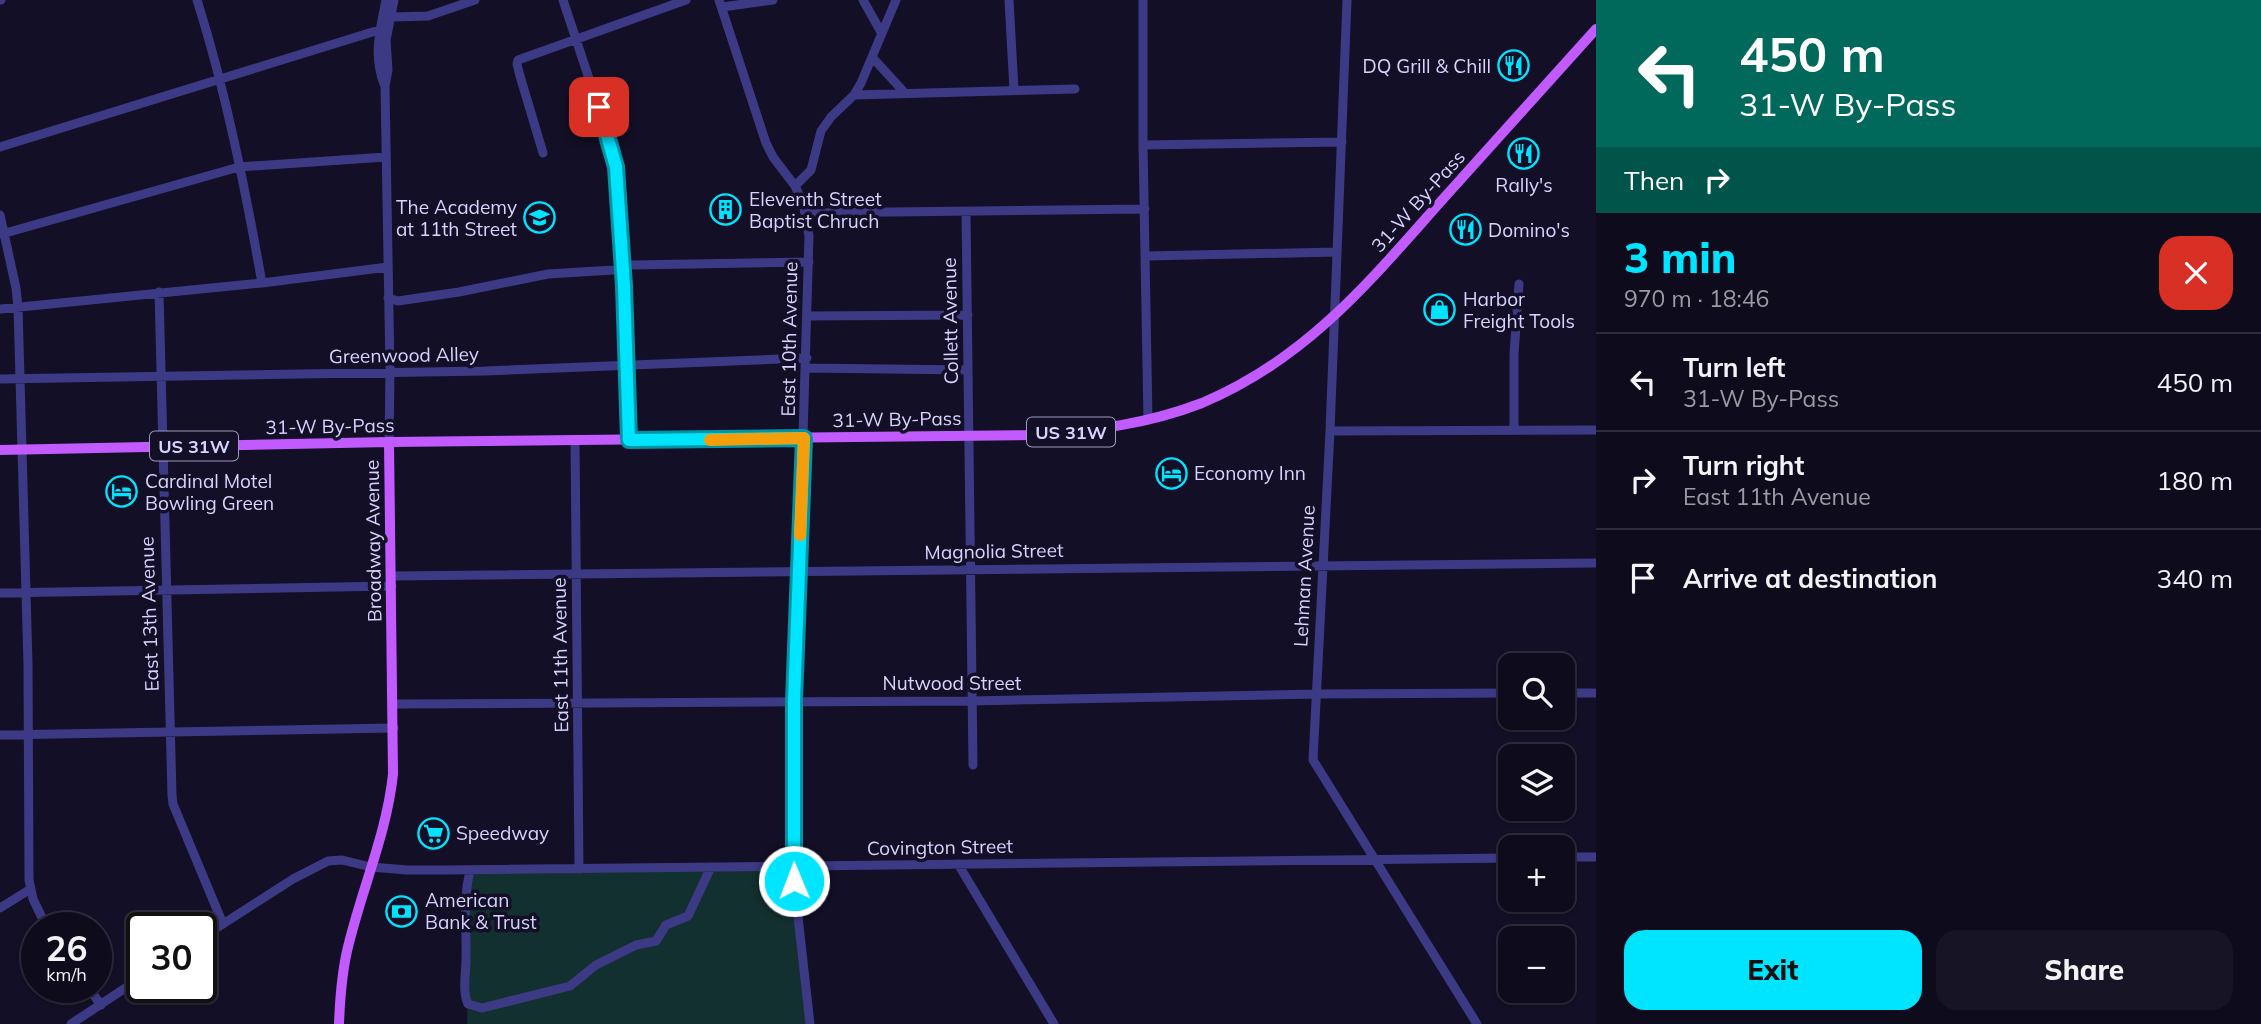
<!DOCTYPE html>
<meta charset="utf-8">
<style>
body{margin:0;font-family:Mulish,sans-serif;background:#171425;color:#f1f3f6;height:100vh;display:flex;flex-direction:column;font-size:26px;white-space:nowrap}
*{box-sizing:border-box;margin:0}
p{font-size:23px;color:#9b9ba3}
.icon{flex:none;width:38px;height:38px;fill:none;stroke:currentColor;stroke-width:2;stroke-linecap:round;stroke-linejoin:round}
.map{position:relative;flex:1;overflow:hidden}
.side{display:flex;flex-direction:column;background:#0e0b1c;width:665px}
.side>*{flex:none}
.hud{background:#00695c;color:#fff;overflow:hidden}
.fabs{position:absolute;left:1498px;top:653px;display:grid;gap:14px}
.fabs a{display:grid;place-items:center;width:77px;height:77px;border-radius:14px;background:#0e0b1c;box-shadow:0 2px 5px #0004,0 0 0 2px #2e2b3b;font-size:35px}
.speed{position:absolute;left:21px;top:912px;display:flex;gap:14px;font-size:35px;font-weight:700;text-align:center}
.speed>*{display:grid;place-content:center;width:91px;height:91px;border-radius:50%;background:#0e0b1c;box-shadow:0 2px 5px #0004,0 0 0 2px #2e2b3b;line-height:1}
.speed small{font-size:18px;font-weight:400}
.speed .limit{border:4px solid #111;border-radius:10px;background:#fff;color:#111}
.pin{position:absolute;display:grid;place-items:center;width:60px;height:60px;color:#fff;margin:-30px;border-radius:14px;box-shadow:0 4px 10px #0006}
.me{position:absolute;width:77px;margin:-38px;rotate:359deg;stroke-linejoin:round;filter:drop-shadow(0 0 5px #0008)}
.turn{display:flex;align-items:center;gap:24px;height:147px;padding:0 28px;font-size:32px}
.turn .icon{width:91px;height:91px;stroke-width:2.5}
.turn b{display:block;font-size:49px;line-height:60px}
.then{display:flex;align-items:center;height:66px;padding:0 28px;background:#0003;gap:14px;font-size:26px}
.round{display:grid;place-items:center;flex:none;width:74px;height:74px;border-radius:21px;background:#171425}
.headline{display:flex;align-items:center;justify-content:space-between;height:119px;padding:0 28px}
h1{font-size:42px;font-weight:800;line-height:52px;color:#00e5ff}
.cta{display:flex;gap:14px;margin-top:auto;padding:14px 28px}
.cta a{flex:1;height:80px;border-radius:21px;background:#00e5ff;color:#111;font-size:28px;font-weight:800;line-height:80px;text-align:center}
.cta a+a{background:#171425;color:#f1f3f6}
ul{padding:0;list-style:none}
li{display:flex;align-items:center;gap:21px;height:98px;padding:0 28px;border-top:2px solid #2e2b3b}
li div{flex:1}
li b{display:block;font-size:26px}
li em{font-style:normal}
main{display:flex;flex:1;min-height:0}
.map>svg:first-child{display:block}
.green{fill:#12302f}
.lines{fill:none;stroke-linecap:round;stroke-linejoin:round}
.minor{stroke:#3d3a85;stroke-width:9}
.major{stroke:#c25bff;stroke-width:10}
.route-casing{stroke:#0095a6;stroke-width:18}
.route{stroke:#00e5ff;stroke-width:12}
.slow{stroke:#f59e0b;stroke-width:12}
.labels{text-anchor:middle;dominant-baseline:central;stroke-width:7;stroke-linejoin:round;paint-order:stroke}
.shield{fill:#130f26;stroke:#9e99be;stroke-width:2}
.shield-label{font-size:18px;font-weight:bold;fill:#d9d4ff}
.poi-label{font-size:19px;fill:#d9d4ff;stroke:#130f26;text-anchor:start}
.street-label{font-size:19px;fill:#d9d4ff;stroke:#130f26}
</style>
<main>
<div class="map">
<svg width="1596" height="1024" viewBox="0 0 1596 1024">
<rect width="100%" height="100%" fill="#130f26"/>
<path class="green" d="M793,867L809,1024H467L470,870Z"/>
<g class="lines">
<path class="minor" d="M0,0H1
M197,0C226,92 245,188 262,283
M563,0L615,157L624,286L629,440
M719,0L766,143L773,157L795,186L803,203L809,236L793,769L794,881L810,1024
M863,0L881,32
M1009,0L1014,90
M1143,0V145L1148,420
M1347,0L1330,431L1313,760L1477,1024
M722,7L773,0
M391,17L428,16L475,0
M872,57L904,92
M384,84C373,55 380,30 386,0
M854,95L1075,89
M1143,145L1342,142
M0,147L379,30
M543,153L520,76L517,64L518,60L686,0
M795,186L811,170L821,131L831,117L854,95L861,83L896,0
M966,212L973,765
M807,213L1145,209
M0,215L16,288L18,307L28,664L29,880L33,899L47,928
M2,234L239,167L386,157
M1146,256L1337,252
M159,292L172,795L173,804L223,924
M388,298L398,301L459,292L548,274L614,270L632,265L809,262
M0,309L262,283L388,267
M808,316L968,315
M807,368L968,370
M0,379L485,371L807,358
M1514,430V354L1519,284
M1330,431L1596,430
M575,440L579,869
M389,442L390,371L385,86L388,70L386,40L394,0
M392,576L1596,563
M0,593L392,586
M1563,693H1596
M394,704L971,701L1316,694L1510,693
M0,735L394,728
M1563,857H1596
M958,864L1054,1024
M470,870C462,905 467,925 466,959C466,973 462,991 468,1004L482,1008L570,986L596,965L636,945L656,941L666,925L688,916L711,867
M0,908L29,890
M201,938L293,879L328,861L342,860L371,867L407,870H449L1510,858
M88,987L101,1005
M71,1024L142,977"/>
<path class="major" d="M0,450L389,442L1035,435C1092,431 1148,424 1202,403C1307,359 1370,281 1443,199C1494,143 1545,86 1596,29
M339,1024C340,997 342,969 349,943C363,886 387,832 393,774L389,442"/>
</g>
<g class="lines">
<defs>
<path id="route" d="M599,107L616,167L624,286L629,440L804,438L794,701V881"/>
</defs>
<use href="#route" class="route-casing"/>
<use href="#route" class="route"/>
<path class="slow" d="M710,440L804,438L800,535"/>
</g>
<defs>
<symbol id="restaurant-ring" viewBox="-11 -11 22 22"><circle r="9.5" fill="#130f26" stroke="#00e5ff" stroke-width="1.5"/><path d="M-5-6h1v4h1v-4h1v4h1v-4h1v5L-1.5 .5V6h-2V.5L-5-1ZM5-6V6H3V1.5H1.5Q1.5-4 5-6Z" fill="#00e5ff"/></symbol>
<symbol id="building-ring" viewBox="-11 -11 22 22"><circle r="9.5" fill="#130f26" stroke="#00e5ff" stroke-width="1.5"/><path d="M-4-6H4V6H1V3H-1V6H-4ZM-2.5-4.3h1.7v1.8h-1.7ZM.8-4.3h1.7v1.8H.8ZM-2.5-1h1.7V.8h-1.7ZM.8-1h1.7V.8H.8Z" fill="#00e5ff"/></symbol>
<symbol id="school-ring" viewBox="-11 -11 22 22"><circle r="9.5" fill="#130f26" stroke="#00e5ff" stroke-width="1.5"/><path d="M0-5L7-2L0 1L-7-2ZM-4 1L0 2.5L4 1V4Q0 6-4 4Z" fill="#00e5ff"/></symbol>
<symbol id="shop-ring" viewBox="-11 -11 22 22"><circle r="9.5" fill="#130f26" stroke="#00e5ff" stroke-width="1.5"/><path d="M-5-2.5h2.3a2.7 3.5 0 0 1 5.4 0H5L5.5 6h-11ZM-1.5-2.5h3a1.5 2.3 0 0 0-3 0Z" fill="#00e5ff"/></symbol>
<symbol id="hotel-ring" viewBox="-11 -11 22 22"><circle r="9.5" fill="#130f26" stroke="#00e5ff" stroke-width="1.5"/><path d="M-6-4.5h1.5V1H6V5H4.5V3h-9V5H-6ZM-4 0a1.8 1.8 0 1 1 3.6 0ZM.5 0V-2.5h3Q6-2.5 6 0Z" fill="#00e5ff"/></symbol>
<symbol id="supermarket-ring" viewBox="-11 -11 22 22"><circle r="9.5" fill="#130f26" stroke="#00e5ff" stroke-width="1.5"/><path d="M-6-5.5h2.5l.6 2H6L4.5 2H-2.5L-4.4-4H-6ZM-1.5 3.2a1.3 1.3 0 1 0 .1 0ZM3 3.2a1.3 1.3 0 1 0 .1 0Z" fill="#00e5ff"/></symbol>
<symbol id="bank-ring" viewBox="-11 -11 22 22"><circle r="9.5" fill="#130f26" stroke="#00e5ff" stroke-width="1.5"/><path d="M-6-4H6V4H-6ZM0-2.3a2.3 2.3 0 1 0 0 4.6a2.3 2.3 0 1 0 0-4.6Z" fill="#00e5ff"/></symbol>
</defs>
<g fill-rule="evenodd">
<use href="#restaurant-ring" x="1496" y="48" width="35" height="35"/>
<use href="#restaurant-ring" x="1506" y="136" width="35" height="35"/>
<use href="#building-ring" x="708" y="192" width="35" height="35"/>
<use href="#school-ring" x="522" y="200" width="35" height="35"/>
<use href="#restaurant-ring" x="1448" y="212" width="35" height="35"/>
<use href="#shop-ring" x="1422" y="292" width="35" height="35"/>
<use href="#hotel-ring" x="1154" y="456" width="35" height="35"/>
<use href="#hotel-ring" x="104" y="474" width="35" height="35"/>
<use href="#supermarket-ring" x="416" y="816" width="35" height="35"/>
<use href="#bank-ring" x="384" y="894" width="35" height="35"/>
</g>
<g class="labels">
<g class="shield">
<rect x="1027" y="417.5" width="88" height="29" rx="5"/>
<rect x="150" y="431.5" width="88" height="29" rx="5"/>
</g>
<g class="shield-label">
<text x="1071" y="432">US 31W</text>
<text x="194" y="446">US 31W</text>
</g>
<g class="poi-label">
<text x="1491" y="66" text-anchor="end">DQ Grill &amp; Chill</text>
<text x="1524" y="185" text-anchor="middle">Rally's</text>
<text x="749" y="199">Eleventh Street<tspan x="749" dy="22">Baptist Chruch</tspan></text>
<text x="517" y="207" text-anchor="end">The Academy<tspan x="517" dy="22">at 11th Street</tspan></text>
<text x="1488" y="230">Domino's</text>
<text x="1463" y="299">Harbor<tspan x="1463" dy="22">Freight Tools</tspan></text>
<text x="1194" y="473">Economy Inn</text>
<text x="145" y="481">Cardinal Motel<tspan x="145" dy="22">Bowling Green</tspan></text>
<text x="456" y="833">Speedway</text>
<text x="425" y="900">American<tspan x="425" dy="22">Bank &amp; Trust</tspan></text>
</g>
<g class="street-label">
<text transform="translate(1418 201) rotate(-48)">31-W By-Pass</text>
<text transform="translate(950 321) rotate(-91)">Collett Avenue</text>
<text transform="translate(789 339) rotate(-89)">East 10th Avenue</text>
<text transform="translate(404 355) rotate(-1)">Greenwood Alley</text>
<text transform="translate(897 419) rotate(-1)">31-W By-Pass</text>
<text transform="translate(330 426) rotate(-1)">31-W By-Pass</text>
<text transform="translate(373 541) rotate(-91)">Broadway Avenue</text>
<text transform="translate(994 551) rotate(-1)">Magnolia Street</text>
<text transform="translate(1304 576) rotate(-87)">Lehman Avenue</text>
<text transform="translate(149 614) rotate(-92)">East 13th Avenue</text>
<text transform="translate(560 655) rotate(-91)">East 11th Avenue</text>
<text x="952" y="683">Nutwood Street</text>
<text transform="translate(940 847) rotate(-1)">Covington Street</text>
</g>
</g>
</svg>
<div class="fabs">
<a><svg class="icon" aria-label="search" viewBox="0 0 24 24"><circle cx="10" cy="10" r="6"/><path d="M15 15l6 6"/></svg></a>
<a><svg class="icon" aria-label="layers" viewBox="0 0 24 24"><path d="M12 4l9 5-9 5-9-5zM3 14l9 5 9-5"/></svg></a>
<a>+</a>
<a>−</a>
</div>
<div class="speed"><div>26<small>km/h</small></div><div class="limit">30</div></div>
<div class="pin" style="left:599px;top:107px;background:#d93025"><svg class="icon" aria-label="arrive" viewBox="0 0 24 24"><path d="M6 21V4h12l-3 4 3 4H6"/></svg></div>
<svg class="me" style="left:794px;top:881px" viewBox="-20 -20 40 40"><circle r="17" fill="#00e5ff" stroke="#fff" stroke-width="3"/><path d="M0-11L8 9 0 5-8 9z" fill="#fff"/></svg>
</div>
<section class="side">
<div class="hud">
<div class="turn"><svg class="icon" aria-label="left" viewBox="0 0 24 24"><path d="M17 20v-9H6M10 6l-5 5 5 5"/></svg><div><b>450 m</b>31-W By-Pass</div></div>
<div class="then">Then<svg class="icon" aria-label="right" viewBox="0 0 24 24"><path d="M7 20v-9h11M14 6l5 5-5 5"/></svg></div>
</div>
<div class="headline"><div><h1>3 min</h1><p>970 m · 18:46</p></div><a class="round" style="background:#d93025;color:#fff"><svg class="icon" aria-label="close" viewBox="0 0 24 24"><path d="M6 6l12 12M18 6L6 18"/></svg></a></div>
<ul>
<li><svg class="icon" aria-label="left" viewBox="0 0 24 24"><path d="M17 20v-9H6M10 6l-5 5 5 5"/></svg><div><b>Turn left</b><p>31-W By-Pass</p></div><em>450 m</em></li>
<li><svg class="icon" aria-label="right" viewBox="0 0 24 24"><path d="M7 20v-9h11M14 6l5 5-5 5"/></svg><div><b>Turn right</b><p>East 11th Avenue</p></div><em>180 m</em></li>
<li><svg class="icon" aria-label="arrive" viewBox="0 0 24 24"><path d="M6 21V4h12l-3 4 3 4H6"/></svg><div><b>Arrive at destination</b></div><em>340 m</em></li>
</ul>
<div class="cta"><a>Exit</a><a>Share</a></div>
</section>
</main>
